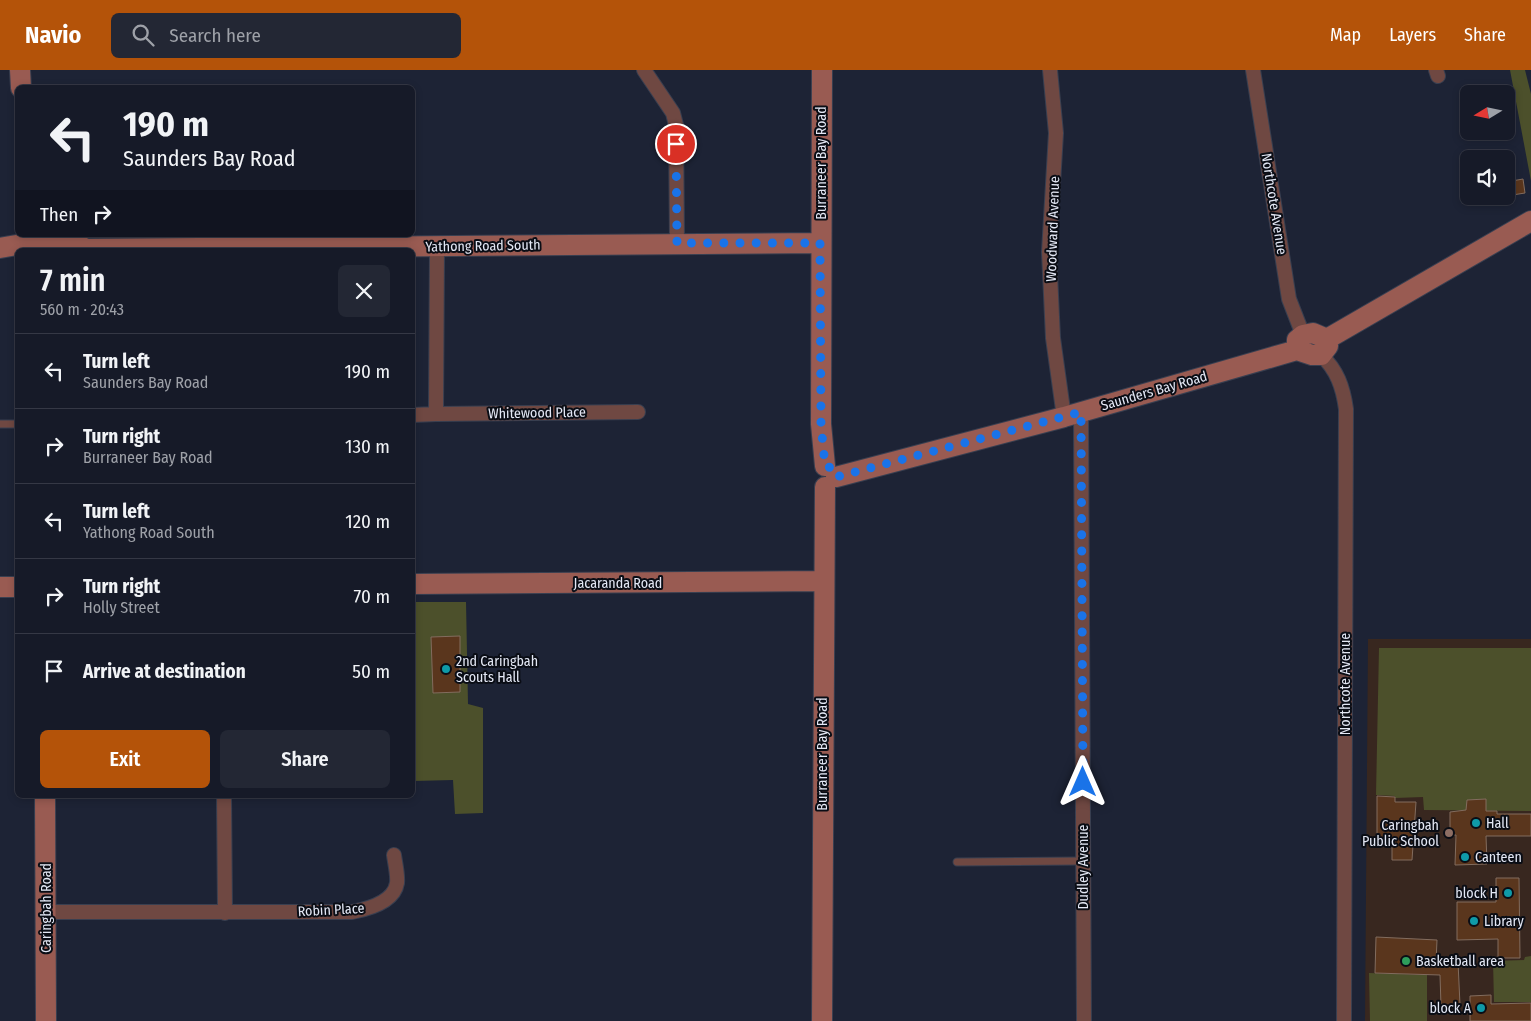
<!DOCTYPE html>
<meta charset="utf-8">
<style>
body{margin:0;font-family:"Fira Sans Condensed",sans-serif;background:#232734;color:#f1f3f6;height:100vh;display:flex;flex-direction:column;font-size:19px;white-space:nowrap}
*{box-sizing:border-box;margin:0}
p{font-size:16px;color:#9ea1a8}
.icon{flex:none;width:28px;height:28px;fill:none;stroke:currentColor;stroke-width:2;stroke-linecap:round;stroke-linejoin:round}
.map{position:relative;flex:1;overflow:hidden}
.drawer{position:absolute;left:15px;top:178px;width:400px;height:550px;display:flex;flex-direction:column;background:#161a28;border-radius:8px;box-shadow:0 2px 8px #0003,0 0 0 1px #353845}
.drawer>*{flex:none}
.banner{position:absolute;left:15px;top:15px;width:400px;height:152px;border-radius:8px;box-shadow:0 2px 8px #0003,0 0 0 1px #353845;background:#161a28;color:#f1f3f6;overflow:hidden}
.needle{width:32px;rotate:260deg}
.controls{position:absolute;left:1460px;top:15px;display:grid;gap:10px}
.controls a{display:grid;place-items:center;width:55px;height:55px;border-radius:8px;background:#161a28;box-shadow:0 2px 8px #0003,0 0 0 1px #353845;font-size:25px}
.pin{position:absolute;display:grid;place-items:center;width:42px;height:42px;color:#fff;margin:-21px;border:2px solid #fff;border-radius:50%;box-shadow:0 1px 5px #0007}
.me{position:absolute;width:55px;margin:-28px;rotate:0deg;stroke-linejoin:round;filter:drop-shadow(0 0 4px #0008)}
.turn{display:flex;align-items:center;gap:18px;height:105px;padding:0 25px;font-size:22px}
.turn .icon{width:65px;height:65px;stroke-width:2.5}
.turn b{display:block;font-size:35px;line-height:42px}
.then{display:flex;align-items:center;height:48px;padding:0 25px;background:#0003;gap:10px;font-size:19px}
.round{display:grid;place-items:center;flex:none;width:52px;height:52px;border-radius:8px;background:#232734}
.summary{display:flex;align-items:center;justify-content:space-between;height:85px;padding:0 25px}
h1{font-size:30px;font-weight:600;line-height:38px}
.button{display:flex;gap:10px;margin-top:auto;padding:10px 25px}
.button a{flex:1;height:58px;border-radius:8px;background:#b45309;color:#fff;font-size:20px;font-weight:600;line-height:58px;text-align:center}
.button a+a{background:#232734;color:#f1f3f6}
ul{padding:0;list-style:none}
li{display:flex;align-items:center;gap:15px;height:75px;padding:0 25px;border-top:1px solid #353845}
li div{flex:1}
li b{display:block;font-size:19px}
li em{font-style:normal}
header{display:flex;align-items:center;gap:30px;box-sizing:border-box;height:70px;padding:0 25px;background:#b45309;color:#fff}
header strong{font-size:24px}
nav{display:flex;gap:28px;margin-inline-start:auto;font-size:18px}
.search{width:350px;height:45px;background:#232734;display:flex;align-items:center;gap:12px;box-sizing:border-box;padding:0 18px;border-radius:8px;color:#9ea1a8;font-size:19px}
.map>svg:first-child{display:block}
.education{fill:#38271f}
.green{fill:#4c502b}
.building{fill:#5a361d;stroke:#826c5e}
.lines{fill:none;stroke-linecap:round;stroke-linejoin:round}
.lane-casing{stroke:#393f50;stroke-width:9}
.street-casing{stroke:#393f50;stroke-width:16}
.secondary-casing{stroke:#393f50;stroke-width:22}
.lane{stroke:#6f4842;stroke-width:7}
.street{stroke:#6f4842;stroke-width:14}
.secondary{stroke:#995b52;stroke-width:20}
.route{stroke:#1a73e8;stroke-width:9;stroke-dasharray:0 16.2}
.culture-dot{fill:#0f9aa8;stroke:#0a0d15;stroke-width:2}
.education-dot{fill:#8d6e63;stroke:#0a0d15;stroke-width:2}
.leisure-dot{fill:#2e9e5b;stroke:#0a0d15;stroke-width:2}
.labels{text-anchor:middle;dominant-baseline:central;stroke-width:4;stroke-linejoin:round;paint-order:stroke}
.street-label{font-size:14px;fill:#e4e8f5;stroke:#0a0d15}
.poi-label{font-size:14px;fill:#e4e8f5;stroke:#0a0d15;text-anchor:start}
</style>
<header>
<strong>Navio</strong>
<div class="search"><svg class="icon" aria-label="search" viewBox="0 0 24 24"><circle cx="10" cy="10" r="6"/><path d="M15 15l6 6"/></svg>Search here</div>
<nav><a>Map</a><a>Layers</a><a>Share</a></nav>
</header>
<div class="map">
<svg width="1531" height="951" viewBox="0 0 1531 951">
<rect width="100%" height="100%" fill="#1d2335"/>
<path class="education" d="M1368,569H1531V951H1365Z"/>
<path class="green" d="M1510,0H1525L1531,24V111Z
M412,532H466L468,634L483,638V743L455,744L453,710L413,711Z
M1379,578H1531V741L1424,740L1423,727L1395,728V726L1376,725Z
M1531,886V932H1494L1493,891L1524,890L1525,887Z
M1369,903L1427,905V951H1370Z"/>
<path class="building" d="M1523,109L1525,123L1506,126V112Z
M460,566V622L433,623L431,567Z
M1377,726L1395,727V732H1416L1412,790H1392V768H1377Z
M1486,729V741H1497V744H1531V766H1486L1487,794L1455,795L1456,765H1450V742L1466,740L1467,730Z
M1496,808H1519L1520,888H1498V869L1457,870V832H1496Z
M1376,867L1437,870L1436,892H1458L1460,935L1441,936L1440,905L1375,903Z
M1491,925V934L1531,933V951H1470V926Z"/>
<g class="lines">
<defs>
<path id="lane" d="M0,354H18
M957,792L1083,791"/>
<path id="street" d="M644,0L673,43L676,55L677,173
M1050,0L1056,63L1049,182L1053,268L1064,347
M1253,0L1289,229L1303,265
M1436,0L1438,6
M1321,285C1337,300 1343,317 1346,339L1344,951
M1081,342L1084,951
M436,344L638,342
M412,345L436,344L437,177
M224,725L225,843
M46,842H352C368,839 394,832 397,813C398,805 395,793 394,785"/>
<path id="secondary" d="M20,0L21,18
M822,0L821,354L825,396
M48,173L77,174L86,179L820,173
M0,178L28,173
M26,180L31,170L39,168L47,172L50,180
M1313,263L1327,269L1328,276L1321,285H1312L1297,280V270L1303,265Z
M1327,269L1531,151
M836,407L1064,347L1297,280
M412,514L823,511
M0,517H18
M45,725L46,951
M822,951L825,417"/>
</defs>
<use href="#lane" class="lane-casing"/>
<use href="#street" class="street-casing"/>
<use href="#secondary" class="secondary-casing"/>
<use href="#lane" class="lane"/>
<use href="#street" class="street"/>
<use href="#secondary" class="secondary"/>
</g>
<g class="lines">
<path class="route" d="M676,74L677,173H820L821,354L825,396L832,398L836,407L1081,342L1083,712"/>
</g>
<g class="culture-dot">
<circle cx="446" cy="599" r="5"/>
<circle cx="1476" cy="753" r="5"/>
<circle cx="1465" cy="787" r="5"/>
<circle cx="1508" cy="823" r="5"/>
<circle cx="1474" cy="851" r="5"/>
<circle cx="1481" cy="938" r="5"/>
</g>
<circle class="education-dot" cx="1449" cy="763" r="5"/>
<circle class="leisure-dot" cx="1406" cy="891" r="5"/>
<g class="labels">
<g class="street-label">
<text transform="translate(821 93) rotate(-90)">Burraneer Bay Road</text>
<text transform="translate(1274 134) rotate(81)">Northcote Avenue</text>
<text transform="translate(1053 159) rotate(-88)">Woodward Avenue</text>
<text transform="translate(483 176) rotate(-1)">Yathong Road South</text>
<text transform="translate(1154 321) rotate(-16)">Saunders Bay Road</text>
<text transform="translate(537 343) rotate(-1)">Whitewood Place</text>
<text x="618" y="513">Jacaranda Road</text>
<text transform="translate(1345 614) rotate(-90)">Northcote Avenue</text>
<text transform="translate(822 684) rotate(-90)">Burraneer Bay Road</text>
<text transform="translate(1083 797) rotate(-90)">Dudley Avenue</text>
<text transform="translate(46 838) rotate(-90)">Caringbah Road</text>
<text transform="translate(331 840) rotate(-3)">Robin Place</text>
</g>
<g class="poi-label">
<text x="456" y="591">2nd Caringbah<tspan x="456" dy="16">Scouts Hall</tspan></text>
<text x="1486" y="753">Hall</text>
<text x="1439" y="755" text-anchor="end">Caringbah<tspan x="1439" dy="16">Public School</tspan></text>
<text x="1475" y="787">Canteen</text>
<text x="1498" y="823" text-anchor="end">block H</text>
<text x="1484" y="851">Library</text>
<text x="1416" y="891">Basketball area</text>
<text x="1471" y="938" text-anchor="end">block A</text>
</g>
</g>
</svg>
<div class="controls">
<a><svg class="needle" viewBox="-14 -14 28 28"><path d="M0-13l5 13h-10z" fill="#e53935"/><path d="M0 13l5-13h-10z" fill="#9ea1a8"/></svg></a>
<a><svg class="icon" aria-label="sound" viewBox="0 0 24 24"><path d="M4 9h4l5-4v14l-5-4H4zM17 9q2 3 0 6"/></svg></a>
</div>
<div class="pin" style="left:676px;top:74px;background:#d93025"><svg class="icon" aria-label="arrive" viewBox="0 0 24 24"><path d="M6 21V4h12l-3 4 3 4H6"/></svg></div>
<svg class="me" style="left:1083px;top:712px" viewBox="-20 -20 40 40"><path d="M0-17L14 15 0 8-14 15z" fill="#1a73e8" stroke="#fff" stroke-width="4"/></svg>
<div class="banner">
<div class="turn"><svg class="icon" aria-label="left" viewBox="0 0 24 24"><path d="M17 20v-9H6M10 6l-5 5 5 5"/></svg><div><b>190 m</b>Saunders Bay Road</div></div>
<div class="then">Then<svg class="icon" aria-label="right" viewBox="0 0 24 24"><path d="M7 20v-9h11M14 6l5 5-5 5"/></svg></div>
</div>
<section class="drawer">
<div class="summary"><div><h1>7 min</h1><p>560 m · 20:43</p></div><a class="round"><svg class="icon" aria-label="close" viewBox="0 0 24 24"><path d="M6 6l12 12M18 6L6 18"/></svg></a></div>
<ul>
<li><svg class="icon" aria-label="left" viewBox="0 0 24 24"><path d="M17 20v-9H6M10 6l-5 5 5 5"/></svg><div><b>Turn left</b><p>Saunders Bay Road</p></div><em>190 m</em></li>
<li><svg class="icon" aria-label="right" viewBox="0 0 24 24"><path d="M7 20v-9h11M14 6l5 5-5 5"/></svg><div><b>Turn right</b><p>Burraneer Bay Road</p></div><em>130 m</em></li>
<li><svg class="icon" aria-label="left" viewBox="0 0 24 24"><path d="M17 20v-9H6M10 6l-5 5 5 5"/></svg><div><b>Turn left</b><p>Yathong Road South</p></div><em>120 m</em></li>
<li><svg class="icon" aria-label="right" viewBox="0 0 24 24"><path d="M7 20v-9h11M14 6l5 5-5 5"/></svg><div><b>Turn right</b><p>Holly Street</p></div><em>70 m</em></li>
<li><svg class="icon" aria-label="arrive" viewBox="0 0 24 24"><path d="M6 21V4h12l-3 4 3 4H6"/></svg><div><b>Arrive at destination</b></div><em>50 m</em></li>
</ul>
<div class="button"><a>Exit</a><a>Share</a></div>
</section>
</div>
